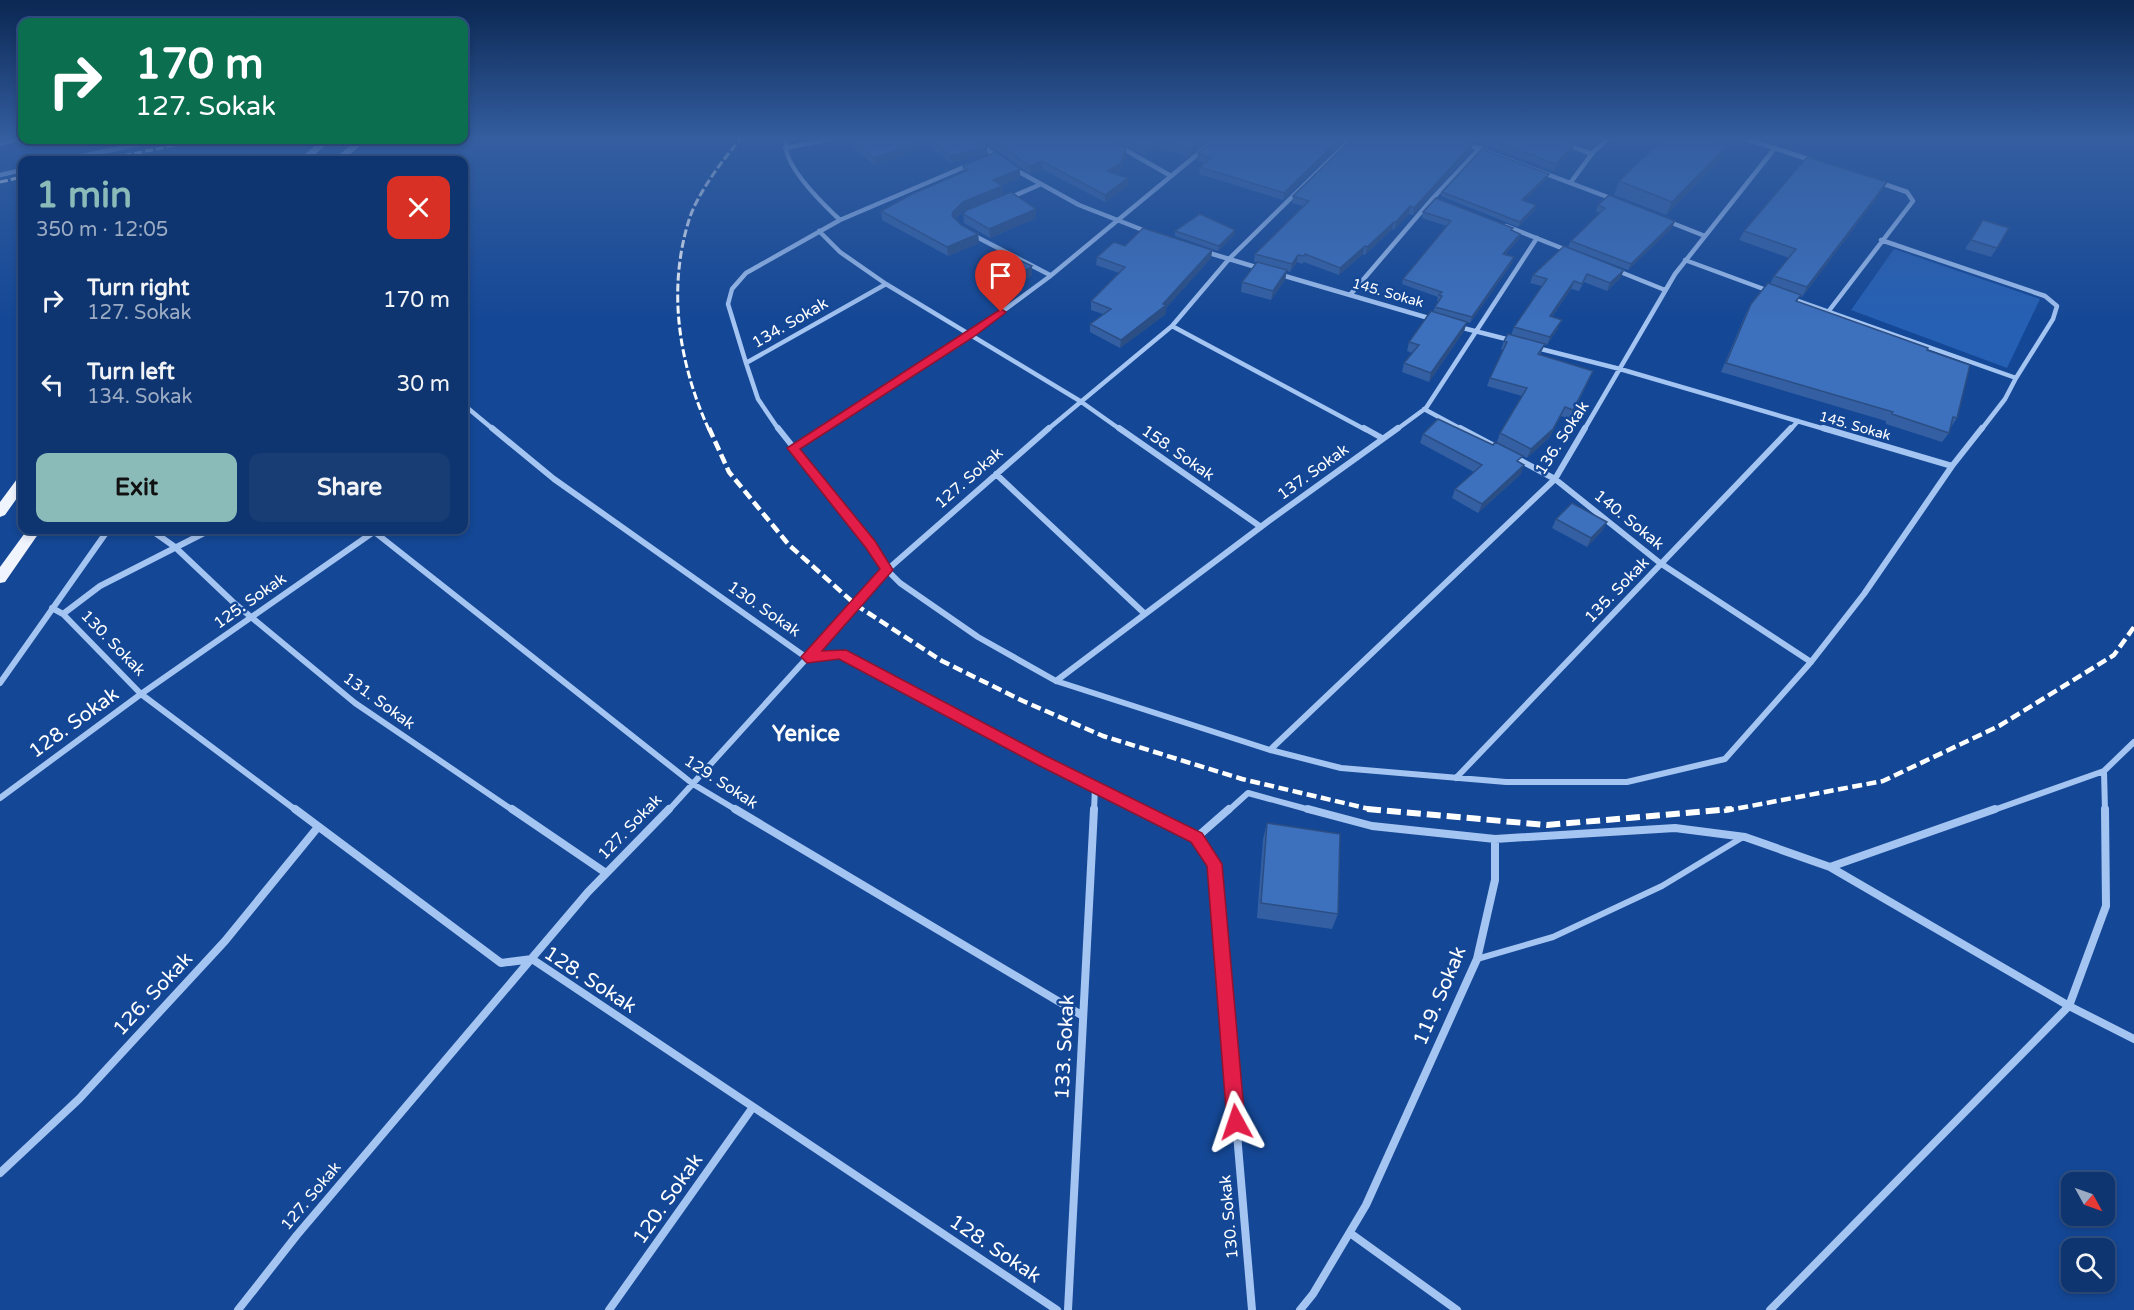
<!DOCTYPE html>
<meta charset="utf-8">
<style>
body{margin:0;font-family:"Varela Round",sans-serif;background:#183d75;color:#f1f3f6;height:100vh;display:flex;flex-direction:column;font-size:22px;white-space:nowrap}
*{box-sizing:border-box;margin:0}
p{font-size:20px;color:#9babc3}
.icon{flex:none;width:33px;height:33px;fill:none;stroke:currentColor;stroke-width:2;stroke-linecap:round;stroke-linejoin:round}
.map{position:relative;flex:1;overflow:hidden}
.panel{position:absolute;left:18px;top:156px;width:450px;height:378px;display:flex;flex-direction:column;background:#0f3570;border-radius:12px;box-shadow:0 3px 9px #0003,0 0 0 2px #2f5083}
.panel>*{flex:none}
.guide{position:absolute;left:18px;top:18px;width:450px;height:126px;border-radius:12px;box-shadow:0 3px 9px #0003,0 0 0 2px #2f5083;background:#0b6e4f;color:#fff;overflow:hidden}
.needle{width:39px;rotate:130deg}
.fabs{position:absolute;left:2061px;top:1172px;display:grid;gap:12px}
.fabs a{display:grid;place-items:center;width:54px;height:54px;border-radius:12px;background:#0f3570;box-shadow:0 3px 9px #0003,0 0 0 2px #2f5083;font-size:30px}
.pin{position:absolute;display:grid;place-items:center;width:51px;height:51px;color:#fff;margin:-62px -26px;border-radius:50% 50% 50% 0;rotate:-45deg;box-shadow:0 0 6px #0007}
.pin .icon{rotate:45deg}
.me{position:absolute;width:66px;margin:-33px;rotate:355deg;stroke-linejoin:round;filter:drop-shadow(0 0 4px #0008)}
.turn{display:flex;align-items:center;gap:21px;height:126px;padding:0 18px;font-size:27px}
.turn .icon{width:78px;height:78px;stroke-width:2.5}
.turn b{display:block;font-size:42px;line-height:51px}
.round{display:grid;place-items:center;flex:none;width:63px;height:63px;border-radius:12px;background:#183d75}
.head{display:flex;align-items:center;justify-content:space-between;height:102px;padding:0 18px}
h1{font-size:36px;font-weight:700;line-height:45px;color:#8bbbb9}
.cta{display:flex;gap:12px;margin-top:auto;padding:12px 18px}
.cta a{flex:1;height:69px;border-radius:12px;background:#8bbbb9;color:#111;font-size:24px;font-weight:700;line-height:69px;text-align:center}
.cta a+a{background:#183d75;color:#f1f3f6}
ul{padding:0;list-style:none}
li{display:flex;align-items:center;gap:18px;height:84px;padding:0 18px}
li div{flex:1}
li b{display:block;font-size:22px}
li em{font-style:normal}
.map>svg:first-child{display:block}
.green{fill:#2660b4}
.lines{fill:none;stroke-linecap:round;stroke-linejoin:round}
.lane{stroke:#a4c4f2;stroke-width:6}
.street-far2{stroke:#a4c4f2;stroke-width:4.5}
.street-far1{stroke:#a4c4f2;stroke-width:6}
.street{stroke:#a4c4f2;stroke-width:8}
.primary{fill:#eff4ff;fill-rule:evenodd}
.rail-far2{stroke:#fff;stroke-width:3;stroke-dasharray:8 3;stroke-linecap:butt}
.rail-far1{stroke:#fff;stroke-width:4.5;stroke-dasharray:10 4.5;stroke-linecap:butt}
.rail{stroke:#fff;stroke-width:6;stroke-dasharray:14 6;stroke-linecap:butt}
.wall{fill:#3460a3}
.shaded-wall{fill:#2b4e84}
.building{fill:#3d70bd;stroke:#2b4e84;stroke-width:1.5}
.route{fill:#e11d48;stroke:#92132f;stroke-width:1.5}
.labels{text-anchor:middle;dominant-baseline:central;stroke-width:5;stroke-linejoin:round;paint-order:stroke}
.far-street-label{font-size:14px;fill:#fff;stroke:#144795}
.street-label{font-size:16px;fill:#fff;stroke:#144795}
.near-street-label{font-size:20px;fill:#fff;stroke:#144795}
.district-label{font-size:22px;font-weight:bold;fill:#fff;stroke:#144795}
</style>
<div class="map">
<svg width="2134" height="1310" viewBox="0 0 2134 1310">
<rect width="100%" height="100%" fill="#144795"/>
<path class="green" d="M1894,249L2040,299L2007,368L1851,310Z"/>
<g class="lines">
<path class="lane" d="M1477,959L1553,937L1662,886L1743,837"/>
<path class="street-far2" d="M787,139C778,161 824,205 840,220
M974,139L998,158
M1453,139L1613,199
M1746,139L1814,161
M0,144L18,139
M1567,145L1592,154
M785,148L831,139
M1122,148L1171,176
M64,160L158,140
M1014,169L1079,205L1148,232
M0,175L22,170
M1571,182L1594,151L1609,139
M1009,198L1039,185
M1667,221L1705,236
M1506,226L1569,251
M971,234L1050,275
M1881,240L2045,296L2057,306L2053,319L2016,378
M1206,252L1259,268
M1685,260L1769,291
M1618,271L1665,290
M1278,274L1432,319
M886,284L1080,401L1121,430
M1350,295L1433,198L1480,148
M1790,298L2016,378L2005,399L1981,430
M1828,312L1913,201L1907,192L1878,182
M1172,326L1366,430
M1459,327L1510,340
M1537,348L1620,369L1828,430
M464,360V378
M746,363L728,304L732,289L746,273L840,220L969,165
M464,405L494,430
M1424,409L1463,430
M779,430L758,399L746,363L886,284L840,252L819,231
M821,430L969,336L1049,277L1216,139
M1047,430L1172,326L1229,259L1351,139
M1396,430L1426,408L1537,238
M1584,430L1675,274L1775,148
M1790,430L1798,421"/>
<path class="street-far1" d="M492,428L554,479L807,658L841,654L1041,760L1143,811
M778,428L871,545L887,570L900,583L978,637L1056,681L1270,750L1341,768L1506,782H1627L1725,759L1811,662L1864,594L1952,466L1982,428
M1119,428L1261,527
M1364,428L1382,438
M1460,428L1494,446
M1823,428L1952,466
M792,448L823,428
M1514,457L1555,479L1660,563L1811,662
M996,474L1145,614
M151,530L175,547L233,602L355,703L514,811
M372,530L693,784L738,811
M52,608L63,614L141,694L297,811
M63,614L100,586L210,530
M1056,681L1270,520L1398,428
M0,683L108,530
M1270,750L1555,479L1585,428
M1456,778L1791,428
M0,798L141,694L375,531
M668,811L887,570L1049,428
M1094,811L1095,787
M1228,811L1248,793L1314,811
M1991,811L2104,771
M2105,811L2104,771L2134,742"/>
<path class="street" d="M295,809L501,963L532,959L1057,1310
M512,809L606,873
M735,809L1083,1016
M1140,809L1197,837L1214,864L1252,1310
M1197,837L1229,809
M1495,839L1675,828L1745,837L1830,867L2069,1006L2134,1039
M1830,867L1995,809
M0,1173L79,1099L225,941L318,827
M1350,1233L1457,1310
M238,1310L297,1235L588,892L669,809
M609,1310L753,1107
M1068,1310L1094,809
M1300,1310L1313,1294L1366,1205L1477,959L1495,880V839L1372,826L1308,809
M1770,1310L2069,1006L2106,906L2105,809"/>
<path class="primary" d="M322,140H332L308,160H298Z
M357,140H367L343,160H333Z
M22,477V491L5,515L0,517V502L17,479Z
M27,530H41L5,582L0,583V567Z"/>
<path class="rail-far2" d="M102,160L201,140
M0,182L22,177
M709,430C679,364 667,290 689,220C696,196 724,157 741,139"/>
<path class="rail-far1" d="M709,428L729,472L789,545L856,605L942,661L1023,701L1103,736L1242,779L1378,811
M1724,811L1883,781L1999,726L2114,655L2134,627"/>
<path class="rail" d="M1367,809L1547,825L1732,809"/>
</g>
<path class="wall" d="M842,139H976L987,147V154L950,163L929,146L875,165Z
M981,139H1110L1126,155L1121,170L1115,174L1128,186L1105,202L1042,169L1030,174Z
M1116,139H1211L1187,157L1159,147L1145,156Z
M1345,139L1283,200L1199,174L1200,167L1204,163L1197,161L1198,153Z
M1464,139H1558L1574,144L1571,152L1554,171L1482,144Z
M1562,139H1586L1579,145Z
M1473,143L1471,151L1413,215L1409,214L1394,230L1392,229L1365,255L1363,254L1339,275L1304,262L1302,264L1297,262L1290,272L1287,271L1285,280L1271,300L1241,292L1242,282L1257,262H1254L1255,254L1303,206L1292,203L1293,196Z
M1721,159L1666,215L1614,195L1619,181Z
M963,166L1020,178L1001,186H1002L1003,195L963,211L955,219L961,225L978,234L979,243L948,256L882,220L881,211L963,172Z
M1547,178L1525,201L1535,210L1518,227L1441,196L1442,192Z
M1882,191L1802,297L1800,296L1797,302L1927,350L1957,418L1951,427L1949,433L1942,442L1886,424V421L1721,372L1746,313L1751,304L1770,284L1774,276L1789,258L1739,240L1744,231Z
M1598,205L1672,228L1628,270L1568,247L1571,241L1600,213L1596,211Z
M1423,212L1512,231L1520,234L1519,239L1505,255L1514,257L1512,263L1470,323L1467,322L1464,331L1429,382L1402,372L1404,363L1412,353L1407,351L1409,342L1433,312L1435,307L1439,301H1437L1438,297L1402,284L1403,279L1447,226L1422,218Z
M963,214L1036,218L990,238L964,223Z
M1983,220L1997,248L1991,257L1965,249Z
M1175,231L1235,234L1218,251L1175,236Z
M1125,246L1212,250L1211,258L1166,308V314L1120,348L1090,332V324L1103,314L1091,310V301L1119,273L1096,265L1097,257Z
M1564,246L1621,277L1607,291L1584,282L1579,291L1571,289L1552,317L1558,328L1547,345L1545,344L1540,355L1589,380L1570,419L1561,416L1549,438L1527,458L1497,442L1500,433L1522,396L1487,386L1490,378L1503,350L1501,349L1504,341L1511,335L1514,327L1542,286L1530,283L1533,275Z
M989,269L1032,275L1013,289L989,278Z
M1423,434L1520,462L1521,474L1478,513L1452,498L1455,489L1474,472L1420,443Z
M1556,519L1607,522L1602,531L1587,547L1552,528Z
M1267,823L1338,914L1332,929L1257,918L1263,839Z"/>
<path class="shaded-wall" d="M929,139V146L875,165L874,158Z
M1203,139H1211L1187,157L1188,150Z
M1339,139H1345L1283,200L1284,193Z
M1581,139H1586L1579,145Z
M1160,140L1159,147L1145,156V148Z
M1473,143L1471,151L1413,215L1414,208Z
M1574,144L1571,152L1554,171L1556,164Z
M1727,146L1721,159L1666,215L1672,202Z
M987,147V154L950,163V156Z
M1126,148V155L1121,170L1107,179V171Z
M1042,161V169L1030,174V166Z
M1020,169V178L994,189L993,180Z
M1549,174L1547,178L1521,205L1522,200Z
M1128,178V186L1105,202V195Z
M1887,182L1882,191L1802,297L1807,287Z
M1002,186L1003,195L963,211L953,220L952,216L953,212L963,202Z
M1536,205L1535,210L1518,227L1520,222Z
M1410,206L1409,214L1394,230L1396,222Z
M1036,209V218L990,238L989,229Z
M1675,221L1672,228L1628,270L1631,264Z
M1394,222L1392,229L1365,255L1367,247Z
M1235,230V234L1218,251L1219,246Z
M978,234L979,243L948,256L947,247Z
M1520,234L1519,239L1501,259L1503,254Z
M1365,246L1363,254L1339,275L1340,268Z
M1212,250L1211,258L1166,308V314L1120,348L1121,340L1163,304Z
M1298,255L1297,262L1290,272L1292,264Z
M1514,257L1512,263L1470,323L1472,317Z
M1032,266V275L1013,289L1012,280Z
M1287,270L1285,280L1271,300L1273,291Z
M1624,270L1621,277L1607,291L1610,283Z
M1574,281L1571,289L1547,324L1550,316Z
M1562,320L1558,328L1547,345L1550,337Z
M1467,322L1464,331L1429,382L1431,373Z
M1565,407L1561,416L1549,438L1527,458L1531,449Z
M1524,465L1521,474L1478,513L1482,504Z
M1607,522L1602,531L1587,547L1591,538Z"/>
<path class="building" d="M850,139H976L987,147L950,156L929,139L874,158Z
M991,139H1110L1126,148L1121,163L1107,171L1128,178L1105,195L1042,161L1030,166Z
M1128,139H1203L1188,150L1160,140L1145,148Z
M1215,139H1339L1284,193L1200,167L1211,158L1198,153Z
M1352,139H1462L1473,143L1414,208L1410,206L1396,222H1394L1367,247L1365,246L1340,268L1305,254L1304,256L1298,255L1292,264L1255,254L1309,201L1293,196Z
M1489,139H1558L1574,144L1556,164Z
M1663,139H1705L1727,146L1672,202L1619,181Z
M1482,149L1549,174L1522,200L1536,205L1520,222L1442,192Z
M996,152L1020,169L993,180L1002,186L963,202L953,212L952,216L961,225L978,234L947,247L881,211L912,194L968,170L963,166Z
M1807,157L1887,182L1807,287L1774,276L1796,249L1744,231Z
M1011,192L1036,209L989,229L963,214L967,210Z
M1609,195L1675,221L1631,264L1571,241L1605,208L1598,205Z
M1436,198L1513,228L1511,230L1520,234L1503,254L1514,257L1472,317L1435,307L1442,296L1439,295L1442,292L1403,279L1451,221L1423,212Z
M1200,214L1235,230L1219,246L1175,231Z
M1983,220L2009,228L1997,248L1971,240Z
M1143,228L1212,250L1163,304L1166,305L1121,340L1090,324L1111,309L1091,301L1125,267L1097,257L1114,242L1125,246Z
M1564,246L1624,270L1610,283L1587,274L1582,284L1574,281L1550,316L1562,320L1550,337L1514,327L1547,279L1533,275Z
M1008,255L1032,266L1012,280L989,269Z
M1257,262L1287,270L1273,291L1242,282Z
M1768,283L1801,295L1796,301L1928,348L1927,350L1970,365L1957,418L1953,417L1949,433L1892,414L1893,412L1726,363L1751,304Z
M1431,311L1467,322L1431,373L1404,363L1419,345L1409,342Z
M1508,334L1545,344L1538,354L1593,371L1573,410L1565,407L1553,429L1531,449L1500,433L1527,388L1490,378L1507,342L1504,341Z
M1438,419L1493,445L1495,442L1523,456L1517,461L1524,465L1482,504L1455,489L1482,465L1423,434Z
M1572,503L1607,522L1591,538L1556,519Z
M1267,823L1340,834L1338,914L1261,903Z"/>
<linearGradient id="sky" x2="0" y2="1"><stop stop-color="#0b2752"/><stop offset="0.43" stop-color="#345ea0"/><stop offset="1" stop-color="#345ea0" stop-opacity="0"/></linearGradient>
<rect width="2134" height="322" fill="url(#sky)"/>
<path class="route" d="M1001,309L1006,312L1004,314L972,338L800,449L875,541L893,570L822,651L846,650L1046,756L1202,833L1222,864L1245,1122L1242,1129L1236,1131L1230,1129L1227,1122L1207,866L1191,842L1036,764L839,659L807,663L801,657L880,569L866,548L787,448Z"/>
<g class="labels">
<g class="far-street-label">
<text transform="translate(1388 293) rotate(16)">145. Sokak</text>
<text transform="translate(1855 426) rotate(16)">145. Sokak</text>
</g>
<g class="street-label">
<text transform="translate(790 323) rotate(-30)">134. Sokak</text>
<text transform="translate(1562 438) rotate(-57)">136. Sokak</text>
<text transform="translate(1178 453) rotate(35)">158. Sokak</text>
<text transform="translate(1313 472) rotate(-36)">137. Sokak</text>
<text transform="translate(969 478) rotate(-41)">127. Sokak</text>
<text transform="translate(1629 520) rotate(39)">140. Sokak</text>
<text transform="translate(1617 590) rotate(-46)">135. Sokak</text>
<text transform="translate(250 601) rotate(-35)">125. Sokak</text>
<text transform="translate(764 609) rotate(35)">130. Sokak</text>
<text transform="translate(113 643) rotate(46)">130. Sokak</text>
<text transform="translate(379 701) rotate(36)">131. Sokak</text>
<text transform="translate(721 782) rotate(33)">129. Sokak</text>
<text transform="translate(630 827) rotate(-46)">127. Sokak</text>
<text transform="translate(311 1196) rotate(-50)">127. Sokak</text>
<text transform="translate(1229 1217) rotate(-95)">130. Sokak</text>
</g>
<g class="near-street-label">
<text transform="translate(74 723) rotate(-36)">128. Sokak</text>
<text transform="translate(590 980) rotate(33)">128. Sokak</text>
<text transform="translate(153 994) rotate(-47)">126. Sokak</text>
<text transform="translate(1440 996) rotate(-67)">119. Sokak</text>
<text transform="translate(1065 1047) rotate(-87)">133. Sokak</text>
<text transform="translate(668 1199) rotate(-55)">120. Sokak</text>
<text transform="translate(995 1249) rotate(34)">128. Sokak</text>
</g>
<g class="district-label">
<text x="806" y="734">Yenice</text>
</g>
</g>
</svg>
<div class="fabs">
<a><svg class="needle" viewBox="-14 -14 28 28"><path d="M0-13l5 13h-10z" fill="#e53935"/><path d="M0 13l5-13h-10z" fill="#9babc3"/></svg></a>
<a><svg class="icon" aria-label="search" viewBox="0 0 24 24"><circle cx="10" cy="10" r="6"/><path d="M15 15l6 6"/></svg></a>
</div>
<div class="pin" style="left:1001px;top:312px;background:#d93025"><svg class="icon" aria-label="arrive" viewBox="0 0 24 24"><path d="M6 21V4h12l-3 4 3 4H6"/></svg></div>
<svg class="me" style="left:1236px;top:1122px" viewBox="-20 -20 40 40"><path d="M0-17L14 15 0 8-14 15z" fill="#e11d48" stroke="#fff" stroke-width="4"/></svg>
<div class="guide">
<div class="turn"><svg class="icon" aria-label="right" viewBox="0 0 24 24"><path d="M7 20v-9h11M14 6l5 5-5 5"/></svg><div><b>170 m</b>127. Sokak</div></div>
</div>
<section class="panel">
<div class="head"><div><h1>1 min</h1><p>350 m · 12:05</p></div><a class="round" style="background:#d93025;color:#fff"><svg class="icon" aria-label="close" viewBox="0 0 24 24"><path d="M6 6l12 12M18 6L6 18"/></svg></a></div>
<ul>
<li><svg class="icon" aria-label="right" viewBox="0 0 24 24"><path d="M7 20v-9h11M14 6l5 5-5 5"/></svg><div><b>Turn right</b><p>127. Sokak</p></div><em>170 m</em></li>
<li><svg class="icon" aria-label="left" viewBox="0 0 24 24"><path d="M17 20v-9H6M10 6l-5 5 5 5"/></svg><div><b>Turn left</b><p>134. Sokak</p></div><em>30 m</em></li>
</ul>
<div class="cta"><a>Exit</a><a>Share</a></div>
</section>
</div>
